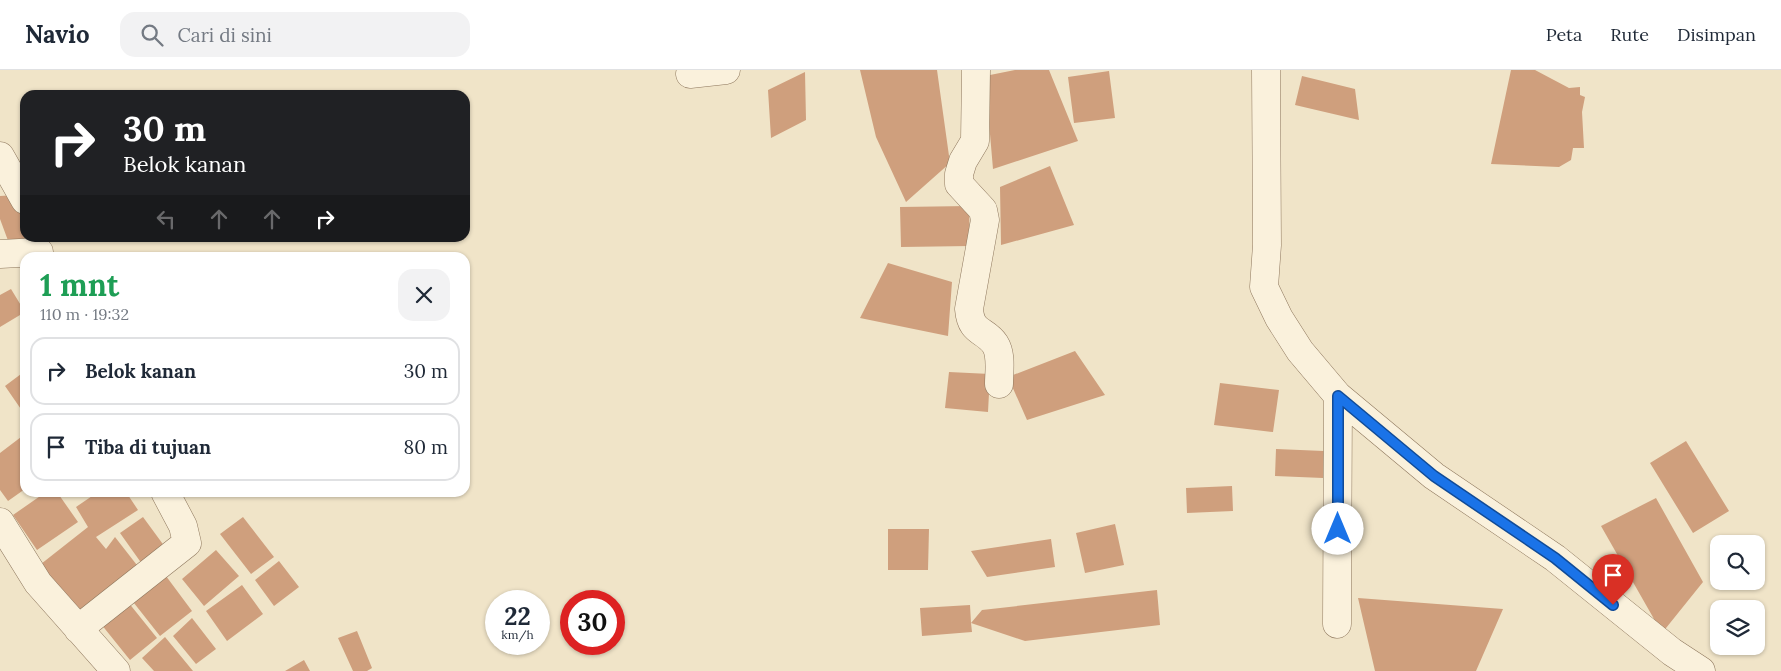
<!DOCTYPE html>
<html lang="id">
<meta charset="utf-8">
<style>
body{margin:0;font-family:Lora,serif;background:#f2f2f3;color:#1f2937;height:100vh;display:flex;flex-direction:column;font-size:19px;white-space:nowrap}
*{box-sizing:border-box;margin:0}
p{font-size:16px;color:#747a83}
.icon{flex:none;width:28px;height:28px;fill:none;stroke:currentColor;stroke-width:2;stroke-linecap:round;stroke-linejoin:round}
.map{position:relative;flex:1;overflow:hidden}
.panel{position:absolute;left:20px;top:182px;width:450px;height:245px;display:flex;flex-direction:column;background:#fff;border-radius:15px;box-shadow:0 1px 4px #0004}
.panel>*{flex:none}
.guide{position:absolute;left:20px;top:20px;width:450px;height:152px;border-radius:15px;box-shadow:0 1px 4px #0004;background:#202124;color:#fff;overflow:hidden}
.controls{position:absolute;left:1710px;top:465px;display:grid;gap:10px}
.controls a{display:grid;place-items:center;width:55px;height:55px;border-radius:10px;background:#fff;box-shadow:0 1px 4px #0004;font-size:25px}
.speed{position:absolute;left:485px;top:520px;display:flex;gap:10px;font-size:25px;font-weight:700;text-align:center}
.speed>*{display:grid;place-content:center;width:65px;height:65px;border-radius:50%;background:#fff;box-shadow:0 1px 4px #0004;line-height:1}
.speed small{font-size:12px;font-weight:400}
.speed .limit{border:8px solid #d22;background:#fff;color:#111}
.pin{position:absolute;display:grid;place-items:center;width:42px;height:42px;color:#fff;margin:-51px -21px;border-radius:50% 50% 50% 0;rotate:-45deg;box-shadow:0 0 5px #0007}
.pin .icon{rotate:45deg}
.me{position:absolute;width:55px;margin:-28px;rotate:0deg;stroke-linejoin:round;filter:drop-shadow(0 0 4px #0008)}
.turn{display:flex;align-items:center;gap:18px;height:105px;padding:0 20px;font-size:22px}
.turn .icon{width:65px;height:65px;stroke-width:2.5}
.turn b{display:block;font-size:35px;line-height:42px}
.lanes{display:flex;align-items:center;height:48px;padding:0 20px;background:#0003;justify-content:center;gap:25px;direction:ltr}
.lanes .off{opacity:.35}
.round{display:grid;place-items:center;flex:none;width:52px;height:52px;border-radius:15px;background:#f2f2f3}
.overview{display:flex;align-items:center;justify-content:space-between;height:85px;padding:0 20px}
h1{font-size:30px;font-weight:800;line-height:38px;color:#1e9e55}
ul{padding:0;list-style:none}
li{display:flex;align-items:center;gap:15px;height:68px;margin:0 10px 8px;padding:0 10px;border:2px solid #e0e1e3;border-radius:15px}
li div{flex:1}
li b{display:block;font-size:19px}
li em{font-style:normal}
header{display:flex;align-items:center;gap:30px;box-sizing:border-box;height:70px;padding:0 25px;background:#fff;border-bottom:1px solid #e0e1e3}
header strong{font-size:24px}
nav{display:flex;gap:28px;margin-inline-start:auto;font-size:18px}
.search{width:350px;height:45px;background:#f2f2f3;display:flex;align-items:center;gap:12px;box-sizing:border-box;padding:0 18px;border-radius:15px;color:#747a83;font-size:19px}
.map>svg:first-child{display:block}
.building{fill:#cf9f7d}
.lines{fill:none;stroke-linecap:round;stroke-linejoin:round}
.minor-casing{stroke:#8d765c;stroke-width:29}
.minor{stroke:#faf1dc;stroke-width:28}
.route-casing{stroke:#114b97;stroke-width:12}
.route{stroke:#1a73e8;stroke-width:9}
</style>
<header>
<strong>Navio</strong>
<div class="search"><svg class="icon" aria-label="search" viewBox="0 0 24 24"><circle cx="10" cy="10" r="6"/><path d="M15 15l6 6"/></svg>Cari di sini</div>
<nav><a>Peta</a><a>Rute</a><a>Disimpan</a></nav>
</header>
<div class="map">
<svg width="1781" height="601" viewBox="0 0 1781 601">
<rect width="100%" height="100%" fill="#f0e4c8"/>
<path class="building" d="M860,0H937L950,93L906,132L876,67Z
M1015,0H1049L1078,71L993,99L985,6Z
M1511,0H1535L1569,18L1580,17V25L1585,27L1582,42L1584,78H1573L1571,90L1559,97L1491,94Z
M1109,1L1115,48L1074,53L1068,7Z
M805,2L806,50L771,68L768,20Z
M1302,6L1355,19L1359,50L1295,35Z
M1050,96L1074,155L1001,175L1000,117Z
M16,125L25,150V168H33L10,176L0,149V126Z
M969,136L970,176L901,177L900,137Z
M888,193L952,212L948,266L860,248Z
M11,219L25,242L0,257V225Z
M1075,281L1105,325L1027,350L1008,307Z
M25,301V345L5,316Z
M949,302L990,304L988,342L945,338Z
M1220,313L1279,320L1273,362L1214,355Z
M25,364V419L8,431L0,420V383Z
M1686,371L1729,441L1693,463L1650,393Z
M1276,379L1324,381L1323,408L1275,406Z
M1232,416L1233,441L1187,443L1186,418Z
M46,422H57L78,452L37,480L13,445Z
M98,422H126L138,440L96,467L106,479L115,467L140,499L80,545L41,494L88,457L76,437Z
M1656,428L1703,512L1662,563L1601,456Z
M143,447L165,477L142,494L120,463Z
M243,447L274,487L251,504L220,464Z
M1115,454L1124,495L1085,503L1076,463Z
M888,459H929L928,500H888Z
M1051,469L1055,497L987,507L971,481Z
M216,480L239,506L204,536L182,509Z
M279,491L299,517L274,536L255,510Z
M163,502L192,541L160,566L130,528Z
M242,515L263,544L227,571L206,541Z
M1157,520L1160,555L1025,571L971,553L972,562L922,566L920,538L970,535L971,553L982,540Z
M1358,528L1503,539L1476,601H1375Z
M128,532L157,568L130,590L101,554Z
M192,548L216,579L196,594L173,566Z
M357,561L372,598L367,601H353L338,568Z
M165,567L193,601H154L142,588Z
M304,590L310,601H285Z"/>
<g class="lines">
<defs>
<path id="minor" d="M976,0L975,71L963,91L959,104V114L983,140L985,150L969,239C971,264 985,259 995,274C1002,285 999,301 999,314
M1266,0L1267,175L1264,217L1279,248L1300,281L1338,326L1434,406L1555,488L1672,582L1701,601
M690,4L726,0
M0,86L25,130
M0,184L39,182
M0,452L38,513L116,601
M1337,554L1338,326
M78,559L187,473L183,456L165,422"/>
</defs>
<use href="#minor" class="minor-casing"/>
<use href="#minor" class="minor"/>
</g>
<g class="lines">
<defs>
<path id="route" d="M1338,459V326L1434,406L1555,488L1613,535"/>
</defs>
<use href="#route" class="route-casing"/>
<use href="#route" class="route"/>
</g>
</svg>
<div class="controls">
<a><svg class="icon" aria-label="search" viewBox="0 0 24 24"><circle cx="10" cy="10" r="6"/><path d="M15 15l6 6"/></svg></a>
<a><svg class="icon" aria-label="layers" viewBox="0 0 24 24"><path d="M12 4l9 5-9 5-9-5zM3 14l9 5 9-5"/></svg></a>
</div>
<div class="speed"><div>22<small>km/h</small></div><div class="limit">30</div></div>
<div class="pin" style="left:1613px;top:535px;background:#d93025"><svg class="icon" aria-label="arrive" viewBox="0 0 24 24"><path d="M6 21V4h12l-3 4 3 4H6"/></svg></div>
<svg class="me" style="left:1338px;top:459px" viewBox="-20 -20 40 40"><circle r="19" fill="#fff"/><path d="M0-13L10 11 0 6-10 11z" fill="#1a73e8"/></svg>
<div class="guide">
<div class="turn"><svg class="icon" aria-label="right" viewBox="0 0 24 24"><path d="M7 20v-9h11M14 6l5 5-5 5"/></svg><div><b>30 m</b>Belok kanan</div></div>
<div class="lanes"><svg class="icon off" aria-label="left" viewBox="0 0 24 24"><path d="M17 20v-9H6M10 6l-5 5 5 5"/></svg><svg class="icon off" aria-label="ahead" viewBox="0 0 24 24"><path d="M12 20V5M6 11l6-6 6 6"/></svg><svg class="icon off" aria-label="ahead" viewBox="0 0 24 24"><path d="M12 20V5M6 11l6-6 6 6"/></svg><svg class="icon" aria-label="right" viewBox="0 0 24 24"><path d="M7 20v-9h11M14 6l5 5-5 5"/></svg></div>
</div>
<section class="panel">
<div class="overview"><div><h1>1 mnt</h1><p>110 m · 19:32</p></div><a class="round"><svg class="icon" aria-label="close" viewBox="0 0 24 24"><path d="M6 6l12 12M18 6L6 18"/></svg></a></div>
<ul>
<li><svg class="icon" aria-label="right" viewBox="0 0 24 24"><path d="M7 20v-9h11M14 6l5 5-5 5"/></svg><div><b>Belok kanan</b></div><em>30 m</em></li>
<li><svg class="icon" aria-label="arrive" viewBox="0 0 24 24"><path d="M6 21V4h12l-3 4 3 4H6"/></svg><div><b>Tiba di tujuan</b></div><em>80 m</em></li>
</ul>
</section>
</div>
